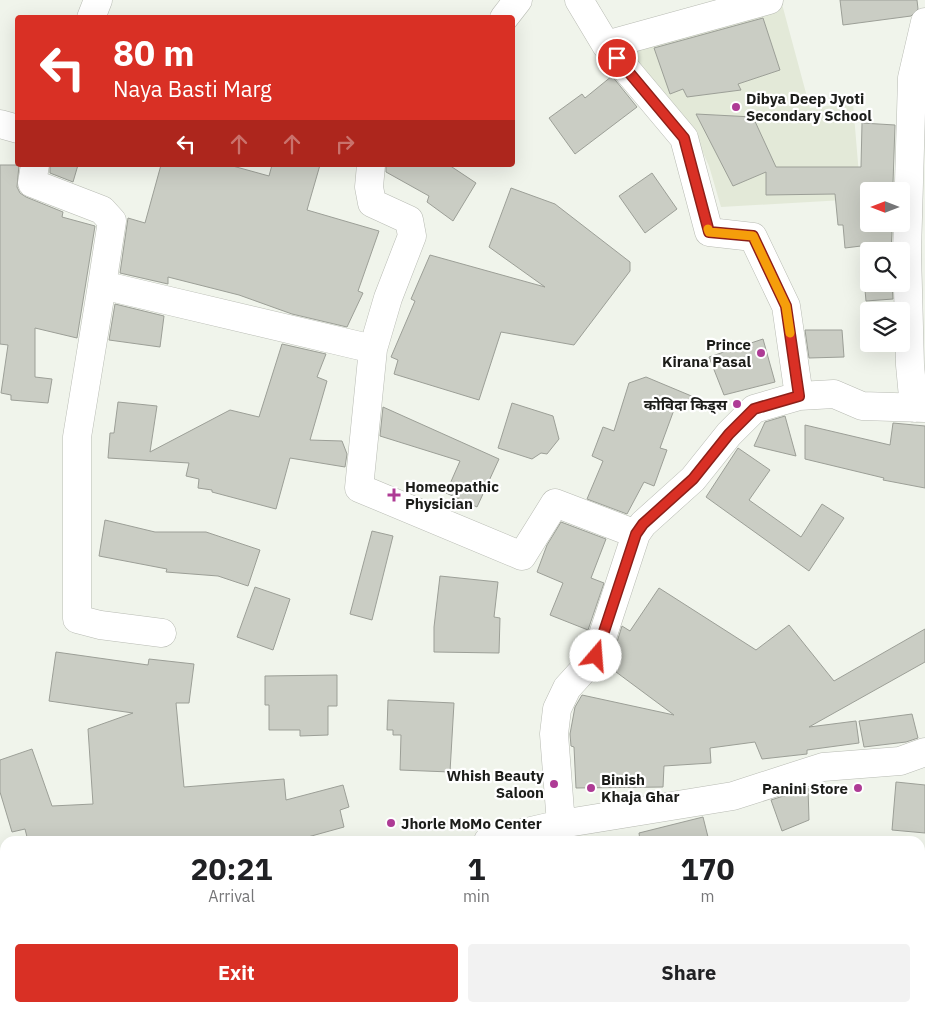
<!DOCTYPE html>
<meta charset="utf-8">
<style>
body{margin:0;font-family:"IBM Plex Sans","Noto Sans Devanagari",sans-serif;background:#f2f2f2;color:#202124;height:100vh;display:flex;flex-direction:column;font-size:19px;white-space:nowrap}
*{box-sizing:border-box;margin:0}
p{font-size:16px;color:#757577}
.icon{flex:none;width:28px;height:28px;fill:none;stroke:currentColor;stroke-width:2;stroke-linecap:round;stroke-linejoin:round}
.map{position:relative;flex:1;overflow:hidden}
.sheet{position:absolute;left:0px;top:836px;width:925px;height:176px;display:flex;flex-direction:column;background:#fff;border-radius:15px 15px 0 0;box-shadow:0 5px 20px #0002}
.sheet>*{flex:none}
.banner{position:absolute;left:15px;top:15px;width:500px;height:152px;border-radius:5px;box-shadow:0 5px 20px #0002;background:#d93025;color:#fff;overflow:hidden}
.needle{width:32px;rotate:270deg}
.tools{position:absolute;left:860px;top:182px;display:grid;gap:10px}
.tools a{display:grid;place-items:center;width:50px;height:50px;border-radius:5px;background:#fff;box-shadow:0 5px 20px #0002;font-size:25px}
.pin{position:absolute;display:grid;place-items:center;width:42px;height:42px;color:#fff;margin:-21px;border:2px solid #fff;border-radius:50%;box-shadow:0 1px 5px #0007}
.me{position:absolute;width:55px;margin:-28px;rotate:18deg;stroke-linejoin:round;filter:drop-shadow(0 0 4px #0008)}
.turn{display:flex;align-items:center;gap:18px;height:105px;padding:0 15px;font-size:22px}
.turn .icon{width:65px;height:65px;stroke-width:2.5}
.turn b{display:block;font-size:35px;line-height:42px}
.lanes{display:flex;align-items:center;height:48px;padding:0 15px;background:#0003;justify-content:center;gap:25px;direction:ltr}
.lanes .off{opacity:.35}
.eta{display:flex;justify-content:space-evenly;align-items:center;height:85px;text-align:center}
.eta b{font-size:30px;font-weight:800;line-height:35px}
.cta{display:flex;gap:10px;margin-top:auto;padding:10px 15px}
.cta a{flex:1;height:58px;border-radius:5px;background:#d93025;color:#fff;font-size:20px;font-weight:800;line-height:58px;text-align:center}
.cta a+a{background:#f2f2f2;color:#202124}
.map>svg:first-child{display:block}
.built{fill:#e3e9d8}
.building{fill:#cacdc4;stroke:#9c9f97}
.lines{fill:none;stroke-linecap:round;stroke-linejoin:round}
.lane-casing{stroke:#b8bbb3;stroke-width:17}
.street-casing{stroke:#b8bbb3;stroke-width:29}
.lane{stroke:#fff;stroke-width:15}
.street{stroke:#fff;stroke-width:28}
.route-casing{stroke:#8d1f18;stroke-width:12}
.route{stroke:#d93025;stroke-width:9}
.slow{stroke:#f59e0b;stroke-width:9}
.poi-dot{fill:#ae3b95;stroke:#fff;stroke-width:2}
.labels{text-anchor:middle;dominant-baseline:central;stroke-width:4.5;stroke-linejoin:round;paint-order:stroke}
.poi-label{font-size:15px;font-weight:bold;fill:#1c1d1a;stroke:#fff;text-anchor:start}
</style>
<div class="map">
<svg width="925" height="1012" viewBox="0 0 925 1012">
<rect width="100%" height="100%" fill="#f0f4eb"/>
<path class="built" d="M782,4L810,108L853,103L861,199L721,207L709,166L698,142L660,105L625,46Z"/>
<path class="building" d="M840,0H917L918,9L911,16L843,25Z
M763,18L780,70L738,84L741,90L687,97L683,89L670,94L654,48Z
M612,76L637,107L575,154L549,118L582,94L585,98Z
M696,114L753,117L776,167H861L862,123L895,125L893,183H887L888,191H869V224H891L892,233L891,251H869V284H892L893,299L866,301L861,246L845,248L843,225H838L835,194L766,195V172L733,186Z
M0,165H19L17,187L20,193L26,197L63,212L62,217L95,226L77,338L35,328V377L52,379L48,403L11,400V395L1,393L8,345L0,344Z
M50,165H78L73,182L50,173Z
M161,165H229L269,176L272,165H320L307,210L379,231L358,291L363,293L347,327L292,314L239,295L168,277V284L120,273L128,218L145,223Z
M386,165H449L476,183L453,221L427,202L429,196L386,172Z
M652,173L677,209L645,233L619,196Z
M511,188L555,204L630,262V271L574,345L501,332L479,400L394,374L398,360L391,357L415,301L411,299L430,255L545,287L489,247Z
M115,304L164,316L160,347L109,340Z
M805,330H842L844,357L809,358Z
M763,339L775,382L724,395L709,357Z
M282,344L326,354L317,377L327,381L310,440L342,441L347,454L345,467L290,458L276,509L212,492V490L198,488L199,479L186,476L189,463L108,458L110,433H114L118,402L157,406L150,452L230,410L259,417Z
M646,377L701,400L675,407L660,448L667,450L654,486L644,482L627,514L587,499L603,461L592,456L603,427L614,431L629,383Z
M512,403L553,416L559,439L547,454L541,453L532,459L498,448Z
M383,407L499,459L477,507L446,493L460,461L380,436Z
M785,416L796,456L754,446L765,422Z
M893,423L925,426V488L883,480L884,478L805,459V425L890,445Z
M738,448L770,470L749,500L801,537L822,504L844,518L809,571L706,497Z
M105,520L155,532H206L260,550L248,586L218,576L166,572L167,569L99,556Z
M561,522L606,539L591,578L604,583L588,630L550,615L563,583L537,572L547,545Z
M372,531L393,536L372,620L350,614Z
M440,576L498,582L494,617L500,618L499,653L434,652V627Z
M255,587L290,599L273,650L237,637Z
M659,588L756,650L789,625L834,681L925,629V662L809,727L856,721L859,743L807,750V754L762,759L755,742L710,748L711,763L664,766L663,787L576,788L574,747L571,746L570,734L575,707L582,695L674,715L608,666L619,643L617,642L622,626L630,631Z
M56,652L148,665L149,659L194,664L189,703H176L184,787L284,779L286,800L343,785L349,807L340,810L344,827L297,840L247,841H28L25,829L12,832L0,792V760L32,749L52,806L93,804L88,729L133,713L49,701Z
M337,675V706H328V735L300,736V730H269V705H265V676Z
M388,700L454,703L450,772L400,770L401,735H393V730H387Z
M912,714L918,738L906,742L864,747L859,721Z
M896,782L925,785V833L892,830Z
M808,788L809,820L782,831L771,800Z
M703,817L709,841H640L639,833Z"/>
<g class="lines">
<defs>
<path id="lane" d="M598,1012L599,1008"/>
<path id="street" d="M91,18L98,0
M504,18L518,0
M606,45L769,0
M0,124L18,129
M35,165L32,183L102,210L112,221L102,285
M371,165L369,187L372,203L409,220L412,236L388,298L373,349
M799,396L834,394L862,406L925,408
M914,408L910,365L907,252L912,78L925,22
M162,633L100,625L77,619V437L102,285L373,349L359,488L522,556L555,503L636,534
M561,824L554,734L557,709L567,688L596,656L636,534L643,524L693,479L729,434L754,409L799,396L786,306L753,237L709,232L684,138L606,45L579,0
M488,841L561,824L733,796L823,767L900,761L925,752
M920,890L925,891
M0,904L3,915
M347,1012V1008
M659,1012L665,1008"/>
</defs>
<use href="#lane" class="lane-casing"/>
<use href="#street" class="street-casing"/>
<use href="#lane" class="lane"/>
<use href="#street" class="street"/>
</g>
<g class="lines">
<defs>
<path id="route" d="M596,656L636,534L643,524L693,479L729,434L754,409L799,396L786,306L753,236L709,232L684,138L617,58"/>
</defs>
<use href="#route" class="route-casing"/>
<use href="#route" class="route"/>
<path class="slow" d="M708,229L709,232L753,236L786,306L790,333"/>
</g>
<g class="poi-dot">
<circle cx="736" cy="107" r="5"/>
<circle cx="761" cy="353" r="5"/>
<circle cx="737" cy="404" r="5"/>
<path d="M391.5 487.5h5v5h5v5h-5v5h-5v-5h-5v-5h5z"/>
<circle cx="554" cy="784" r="5"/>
<circle cx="591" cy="788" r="5"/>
<circle cx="858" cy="788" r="5"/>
<circle cx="391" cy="823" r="5"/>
</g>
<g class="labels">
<g class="poi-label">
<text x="746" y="98">Dibya Deep Jyoti<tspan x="746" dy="17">Secondary School</tspan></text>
<text x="751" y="344" text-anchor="end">Prince<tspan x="751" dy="17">Kirana Pasal</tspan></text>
<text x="727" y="404" text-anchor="end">कोविदा किड्स</text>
<text x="405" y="486">Homeopathic<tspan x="405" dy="17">Physician</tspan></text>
<text x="544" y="775" text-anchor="end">Whish Beauty<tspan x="544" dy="17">Saloon</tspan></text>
<text x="601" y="779">Binish<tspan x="601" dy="17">Khaja Ghar</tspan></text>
<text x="848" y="788" text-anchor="end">Panini Store</text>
<text x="401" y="823">Jhorle MoMo Center</text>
</g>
</g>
</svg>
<div class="tools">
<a><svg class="needle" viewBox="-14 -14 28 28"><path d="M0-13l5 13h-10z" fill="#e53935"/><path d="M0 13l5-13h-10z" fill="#757577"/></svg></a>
<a><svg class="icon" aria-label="search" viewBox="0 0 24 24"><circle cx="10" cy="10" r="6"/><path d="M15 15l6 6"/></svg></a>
<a><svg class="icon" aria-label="layers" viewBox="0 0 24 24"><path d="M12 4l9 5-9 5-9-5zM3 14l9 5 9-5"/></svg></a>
</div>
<div class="pin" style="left:617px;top:58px;background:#d93025"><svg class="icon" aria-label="arrive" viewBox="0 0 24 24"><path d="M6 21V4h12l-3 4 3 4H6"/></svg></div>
<svg class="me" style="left:596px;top:656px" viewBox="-20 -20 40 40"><circle r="19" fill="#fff"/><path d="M0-13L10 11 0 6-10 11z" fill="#d93025"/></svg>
<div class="banner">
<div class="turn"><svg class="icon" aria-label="left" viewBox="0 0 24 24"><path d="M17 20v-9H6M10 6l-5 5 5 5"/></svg><div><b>80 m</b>Naya Basti Marg</div></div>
<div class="lanes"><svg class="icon" aria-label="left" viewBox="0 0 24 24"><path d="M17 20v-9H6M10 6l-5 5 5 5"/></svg><svg class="icon off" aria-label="ahead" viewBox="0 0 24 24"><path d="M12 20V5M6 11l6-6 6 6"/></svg><svg class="icon off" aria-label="ahead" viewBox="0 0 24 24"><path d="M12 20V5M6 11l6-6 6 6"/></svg><svg class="icon off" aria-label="right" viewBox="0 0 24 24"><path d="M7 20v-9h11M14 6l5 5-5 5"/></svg></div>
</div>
<section class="sheet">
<div class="eta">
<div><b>20:21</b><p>Arrival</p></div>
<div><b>1</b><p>min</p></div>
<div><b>170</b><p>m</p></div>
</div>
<div class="cta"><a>Exit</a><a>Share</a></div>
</section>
</div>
